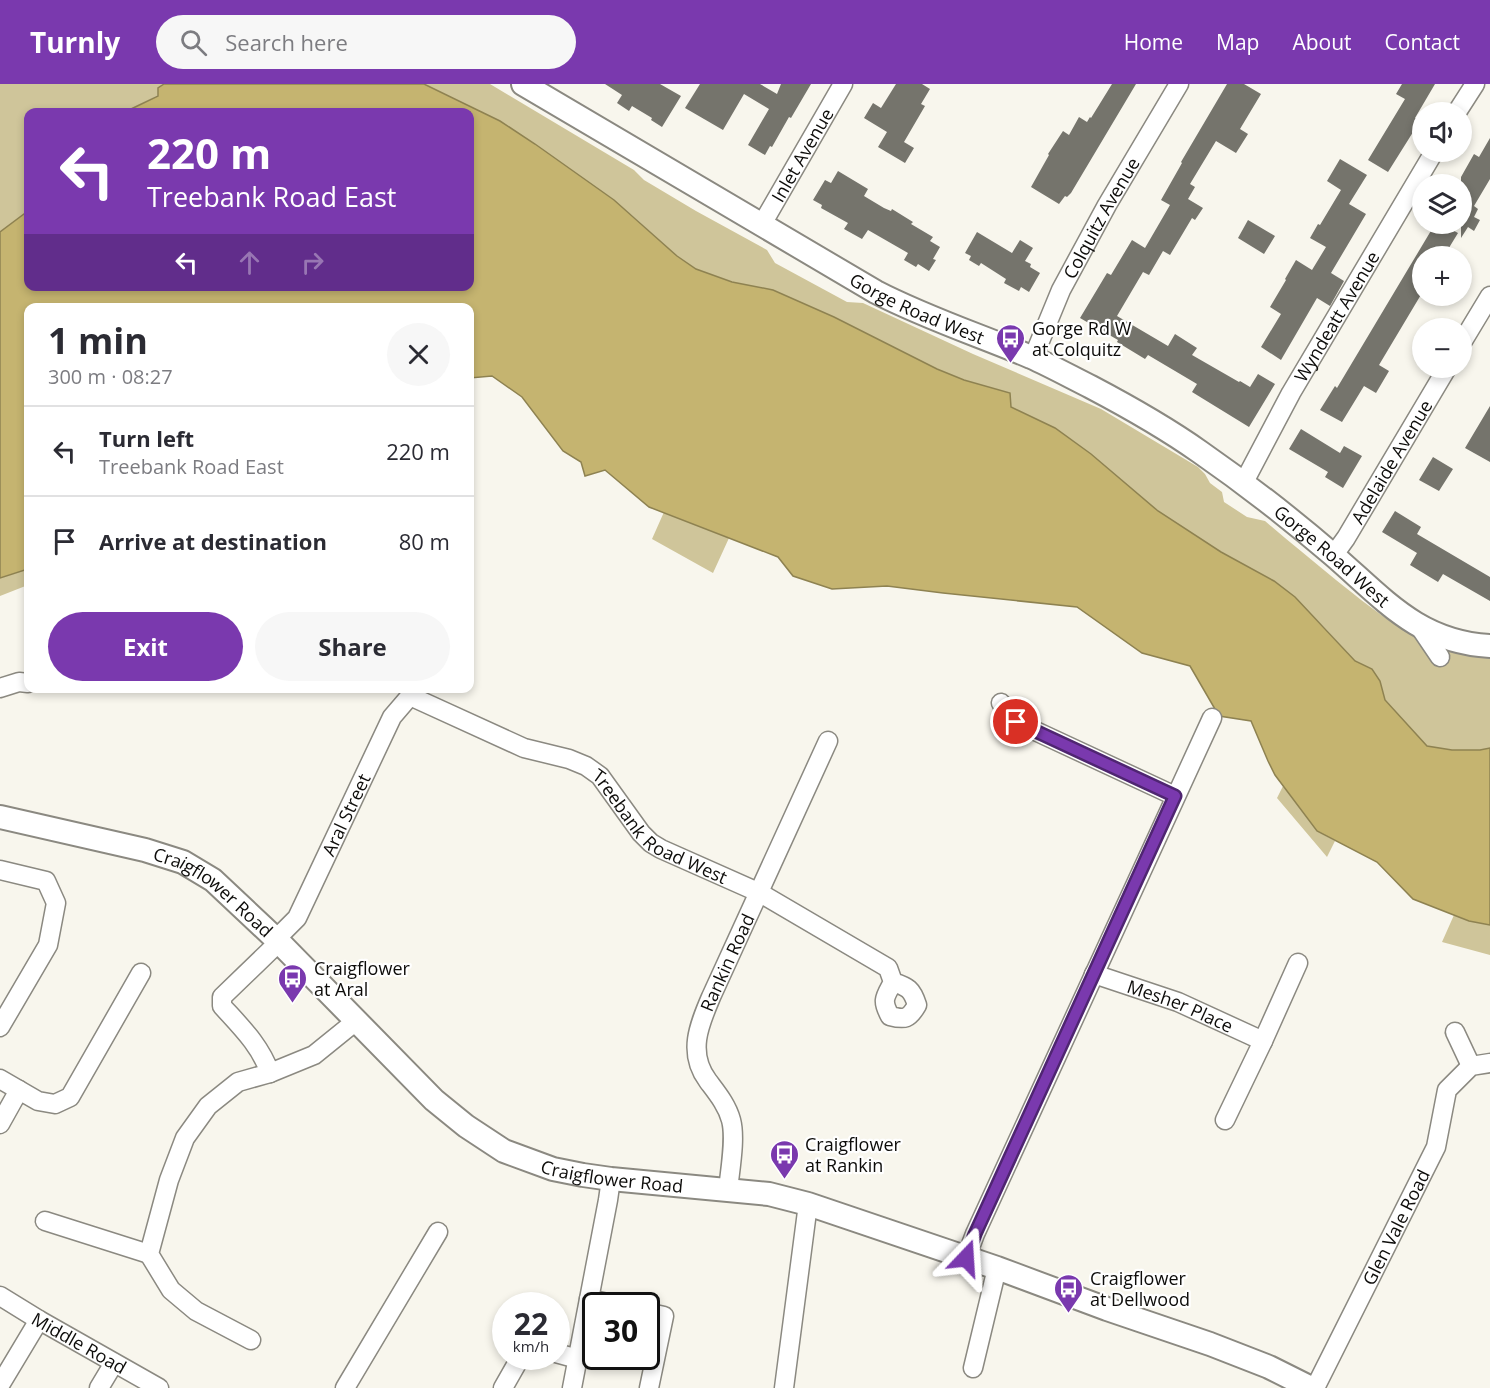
<!DOCTYPE html>
<meta charset="utf-8">
<style>
body{margin:0;font-family:"Open Sans",sans-serif;background:#f7f7f7;color:#2b2b33;height:100vh;display:flex;flex-direction:column;font-size:22px;white-space:nowrap}
*{box-sizing:border-box;margin:0}
p{font-size:20px;color:#7c7c81}
.icon{flex:none;width:33px;height:33px;fill:none;stroke:currentColor;stroke-width:2;stroke-linecap:round;stroke-linejoin:round}
.map{position:relative;flex:1;overflow:hidden}
.side{position:absolute;left:24px;top:219px;width:450px;height:390px;display:flex;flex-direction:column;background:#fff;border-radius:12px;box-shadow:0 3px 9px #0003}
.side>*{flex:none}
.banner{position:absolute;left:24px;top:24px;width:450px;height:183px;border-radius:12px;box-shadow:0 3px 9px #0003;background:#7a39ae;color:#fff;overflow:hidden}
.controls{position:absolute;left:1412px;top:18px;display:grid;gap:12px}
.controls a{display:grid;place-items:center;width:60px;height:60px;border-radius:50%;background:#fff;box-shadow:0 3px 9px #0003;font-size:30px}
.speed{position:absolute;left:492px;top:1208px;display:flex;gap:12px;font-size:30px;font-weight:700;text-align:center}
.speed>*{display:grid;place-content:center;width:78px;height:78px;border-radius:50%;background:#fff;box-shadow:0 3px 9px #0003;line-height:1}
.speed small{font-size:15px;font-weight:400}
.speed .limit{border:3px solid #111;border-radius:9px;background:#fff;color:#111}
.pin{position:absolute;display:grid;place-items:center;width:51px;height:51px;color:#fff;margin:-26px;border:3px solid #fff;border-radius:50%;box-shadow:0 2px 6px #0007}
.me{position:absolute;width:66px;margin:-33px;rotate:20deg;stroke-linejoin:round;filter:drop-shadow(0 0 4px #0008)}
.turn{display:flex;align-items:center;gap:21px;height:126px;padding:0 24px;font-size:27px}
.turn .icon{width:78px;height:78px;stroke-width:2.5}
.turn b{display:block;font-size:42px;line-height:51px}
.lanes{display:flex;align-items:center;height:57px;padding:0 24px;background:#0003;justify-content:center;gap:30px;direction:ltr}
.lanes .off{opacity:.35}
.round{display:grid;place-items:center;flex:none;width:63px;height:63px;border-radius:32px;background:#f7f7f7}
.head{display:flex;align-items:center;justify-content:space-between;height:102px;padding:0 24px}
h1{font-size:36px;font-weight:700;line-height:45px}
.action{display:flex;gap:12px;margin-top:auto;padding:12px 24px}
.action a{flex:1;height:69px;border-radius:36px;background:#7a39ae;color:#fff;font-size:24px;font-weight:700;line-height:69px;text-align:center}
.action a+a{background:#f7f7f7;color:#2b2b33}
ul{padding:0;list-style:none}
li{display:flex;align-items:center;gap:18px;height:90px;padding:0 24px;border-top:2px solid #e1e1e2}
li div{flex:1}
li b{display:block;font-size:22px}
li em{font-style:normal}
header{display:flex;align-items:center;gap:36px;box-sizing:border-box;height:84px;padding:0 30px;background:#7a39ae;color:#fff}
header strong{font-size:28px}
nav{display:flex;gap:33px;margin-inline-start:auto;font-size:21px}
.search{width:420px;height:54px;background:#f7f7f7;display:flex;align-items:center;gap:15px;box-sizing:border-box;padding:0 21px;border-radius:33px;color:#7c7c81;font-size:22px}
.map>svg:first-child{display:block}
.green{fill:#cfc59a}
.water{fill:#c5b470;stroke:#8e8251;stroke-width:1.5}
.building{fill:#75746c}
.lines{fill:none;stroke-linecap:round;stroke-linejoin:round}
.minor-casing{stroke:#8b8981;stroke-width:21}
.major-casing{stroke:#8b8981;stroke-width:26}
.minor{stroke:#fff;stroke-width:18}
.major{stroke:#fff;stroke-width:22}
.route-casing{stroke:#4f2571;stroke-width:15}
.route{stroke:#7a39ae;stroke-width:10}
.labels{text-anchor:middle;dominant-baseline:central;stroke-width:4.5;stroke-linejoin:round;paint-order:stroke}
.street-label{font-size:18px;fill:#0d0c0a;stroke:#fff}
.poi-label{font-size:18px;fill:#0d0c0a;stroke:#fff;text-anchor:start}
</style>
<header>
<strong>Turnly</strong>
<div class="search"><svg class="icon" aria-label="search" viewBox="0 0 24 24"><circle cx="10" cy="10" r="6"/><path d="M15 15l6 6"/></svg>Search here</div>
<nav><a>Home</a><a>Map</a><a>About</a><a>Contact</a></nav>
</header>
<div class="map">
<svg width="1490" height="1304" viewBox="0 0 1490 1304">
<rect width="100%" height="100%" fill="#f8f6ed"/>
<path class="green" d="M0,0H164L158,4V11L129,26L126,28H28V127L0,148Z
M424,0H490L634,86L644,96L696,127L767,166L775,179L847,218L863,219L973,270L1101,325L1198,383L1205,390L1210,399L1222,408L1224,418L1247,433L1265,437C1288,457 1312,476 1336,496C1381,532 1430,572 1490,574V664L1481,666H1452L1427,662L1383,629L1365,582L1355,577L1323,542L1274,497L1221,468L1158,427L1091,370L1042,338L1010,323V309L964,296L937,285L834,233L773,206L732,198L696,185L677,172L634,133L609,112L442,9Z
M664,428L729,454L713,489L652,455Z
M28,485V501L0,512V494Z
M1283,702L1317,747L1335,757L1327,773L1277,714Z
M1454,831L1469,837L1490,841V871L1442,858Z"/>
<path class="water" d="M164,0H424L500,37L535,60L614,116L677,172L696,185L732,198L773,206L834,233L937,285L964,296L1010,309L1011,323L1055,344L1091,370L1158,427L1221,468L1274,497L1295,513L1355,577L1372,585L1380,597L1385,616L1427,662L1452,666H1480L1490,664V841L1469,837L1413,815L1377,778L1317,747L1275,691L1268,677L1251,637L1219,632L1190,582L1142,569L1077,523L943,509L887,502L832,505L793,492L778,473L649,423L605,386L585,392L581,378L563,367L522,313L492,292L470,294V224H28V485L0,494V148L28,127V202H470V28H126L129,26L158,12V4Z"/>
<path class="building" d="M605,0H660L681,12L662,43L651,36L652,34L632,22L629,27L617,19L622,11Z
M700,0H760L777,10L781,0H811L791,34L789,33L772,63L770,62L765,71L748,61L769,25L744,10L723,46L685,24Z
M896,0H922L930,5L921,20L925,22L904,58L914,64L905,79L878,63L887,48L864,34L873,19L881,24Z
M1112,0H1136L1071,109L1067,113L1065,112L1059,120L1031,103L1049,71L1048,70L1063,47L1069,51L1079,33L1087,38L1090,33L1091,34Z
M1227,0H1244L1261,10L1240,45L1248,50L1236,69L1216,57L1190,100L1195,103L1188,115L1203,124L1195,136L1192,134L1170,171L1163,167L1149,191L1143,188L1117,232L1168,262L1175,250L1197,264L1192,271L1239,298L1240,297L1250,303L1258,290L1275,300L1249,343L1192,308L1197,300L1148,271L1145,275L1117,258L1118,256L1080,234L1107,189L1111,191L1132,156L1145,164L1170,121L1161,116L1182,79L1181,78Z
M1402,0H1435L1415,34L1420,37L1388,88L1368,76L1405,15L1396,10Z
M1490,54V95L1474,122L1478,125L1474,133L1480,136L1474,147L1468,143L1461,154V93L1474,70L1479,73Z
M1340,75L1367,91L1349,120L1366,130L1331,189L1344,197L1330,222L1317,214L1281,276L1261,263L1281,230L1270,223L1286,196L1285,195L1296,176L1312,186L1326,163L1310,154L1318,140L1320,141L1341,106L1327,97Z
M838,87L868,105L864,112L884,124L891,127L892,125L913,138L911,140L933,153L930,157L940,163L933,175L936,176L929,187L918,180L916,183L904,176L908,169L868,146L862,155L844,145L848,139L821,124L822,121L813,116L825,96L831,99Z
M1248,136L1275,152L1264,170L1238,154Z
M1435,140H1441L1458,149L1444,172H1422V209L1379,281L1389,287L1376,309L1364,302L1342,338L1320,326L1335,302L1337,304Z
M977,148L1012,169L1020,156L1033,164L1025,177L1031,180L1030,183L1040,189L1029,208L1021,203L1019,207L1004,199L1006,195L981,179L979,182L969,176L971,172L965,169Z
M1490,322V378L1465,364Z
M1301,345L1340,369L1344,362L1362,372L1343,404L1325,393L1328,388L1289,365Z
M1433,373L1453,385L1439,407L1419,396Z
M1395,427L1421,443L1417,450L1490,493V517L1443,490L1438,498L1410,481L1417,469L1382,448Z"/>
<g class="lines">
<defs>
<g id="minor">
<path d="M1457,28L1475,0"/>
<path id="s1" d="M761,142L843,0"/>
<path d="M1461,260L1490,212"/>
<path id="s2" d="M1033,274L1061,206L1107,121L1179,0"/>
<path id="s3" d="M1243,400L1291,309L1434,68"/>
<path id="s4" d="M1333,472L1346,454L1447,284"/>
<path d="M1419,542L1440,573"/>
<path d="M0,604L19,598L28,599"/>
<path id="s5" d="M410,612L524,664L569,675L586,682L600,692L641,749L651,759L661,765L760,809L888,884L893,898C885,913 881,916 890,932C905,936 909,935 917,921C912,905 908,903 893,898"/>
<path d="M1001,619L1016,638L1175,712"/>
<path d="M0,786L46,797L56,819L48,861L0,943"/>
<path id="s6" d="M276,855L297,834L392,633L410,612L413,604"/>
<path id="s7" d="M1094,890L1178,918L1263,957"/>
<path d="M1455,948L1471,982"/>
<path d="M270,989C260,961 241,943 222,922V913L279,858"/>
<path d="M0,995L38,1017L55,1020L70,1013L141,889"/>
<path d="M1225,1036L1263,957L1298,879"/>
<path d="M0,1040L19,1006"/>
<path id="s8" d="M728,1106C730,1086 736,1054 731,1036C727,1021 717,1009 708,997C687,969 699,941 711,913L828,657"/>
<path d="M45,1137L149,1170"/>
<path d="M966,1174L975,1150L1212,634"/>
<path id="s9" d="M0,1212L39,1236L159,1304"/>
<path d="M589,1215L617,1221"/>
<path d="M646,1228L664,1232L649,1304"/>
<path d="M251,1256L196,1227L171,1206L149,1170L169,1096L185,1054L208,1022L238,998L270,989L314,971L356,937"/>
<path d="M556,1269L578,1275"/>
<path d="M973,1284L997,1184"/>
<path d="M0,1301L39,1236"/>
<path d="M99,1304L114,1279"/>
<path d="M345,1304L438,1148"/>
<path d="M503,1304L520,1274L525,1272"/>
<path d="M572,1304L608,1116L611,1095"/>
<path d="M784,1304L808,1120"/>
<path id="s10" d="M1315,1304L1436,1063L1447,1006L1471,982L1490,979"/>
</g>
<g id="major">
<path id="s11" d="M523,0L876,208C926,234 979,251 1031,273C1051,282 1071,293 1091,303C1129,323 1166,344 1200,368C1246,400 1291,435 1333,471C1384,515 1418,558 1490,562"/>
<path id="s12" d="M0,733L145,766L183,778L213,796L279,858L434,1016L466,1042L504,1067L553,1085L583,1091L611,1095L769,1110L808,1120L997,1184L1107,1225L1210,1260L1269,1283L1311,1304"/>
</g>
</defs>
<use href="#minor" class="minor-casing"/>
<use href="#major" class="major-casing"/>
<use href="#minor" class="minor"/>
<use href="#major" class="major"/>
</g>
<g class="lines">
<defs>
<path id="route" d="M966,1174L975,1150L1175,712L1016,638"/>
</defs>
<use href="#route" class="route-casing"/>
<use href="#route" class="route"/>
</g>
<defs>
<symbol id="bus-pin" viewBox="-11 -11 22 30"><path d="M0 17L-7.5 6A9.5 9.5 0 1 1 7.5 6Z" fill="#7a39ae" stroke="#fff"/><path d="M-5-6H5V4H4V6H2V4H-2V6H-4V4H-5ZM-3.5-4V0h7V-4ZM-3.5 1.2v1.5H-2V1.2ZM2 1.2v1.5H3.5V1.2Z" fill="#fff"/></symbol>
</defs>
<g fill-rule="evenodd">
<use href="#bus-pin" x="994" y="238" width="33" height="45"/>
<use href="#bus-pin" x="276" y="878" width="33" height="45"/>
<use href="#bus-pin" x="768" y="1054" width="33" height="45"/>
<use href="#bus-pin" x="1052" y="1188" width="33" height="45"/>
</g>
<g class="labels">
<g class="street-label">
<text stroke="none"><textPath href="#s1" startOffset="82">Inlet Avenue</textPath></text>
<text stroke="none"><textPath href="#s2" startOffset="156">Colquitz Avenue</textPath></text>
<text stroke="none"><textPath href="#s11" startOffset="454">Gorge Road West</textPath></text>
<text stroke="none"><textPath href="#s3" startOffset="192">Wyndeatt Avenue</textPath></text>
<text stroke="none"><textPath href="#s4" startOffset="111">Adelaide Avenue</textPath></text>
<text stroke="none"><textPath href="#s11" startOffset="940">Gorge Road West</textPath></text>
<text stroke="none"><textPath href="#s6" startOffset="144">Aral Street</textPath></text>
<text stroke="none"><textPath href="#s5" startOffset="288">Treebank Road West</textPath></text>
<text stroke="none"><textPath href="#s12" startOffset="230">Craigflower Road</textPath></text>
<text stroke="none"><textPath href="#s8" startOffset="243">Rankin Road</textPath></text>
<text stroke="none"><textPath href="#s7" startOffset="92">Mesher Place</textPath></text>
<text stroke="none"><textPath href="#s12" startOffset="734">Craigflower Road</textPath></text>
<text stroke="none"><textPath href="#s10" startOffset="180">Glen Vale Road</textPath></text>
<text stroke="none"><textPath href="#s9" startOffset="92">Middle Road</textPath></text>
</g>
<g class="poi-label">
<text x="1032" y="244">Gorge Rd W<tspan x="1032" dy="21">at Colquitz</tspan></text>
<text x="314" y="884">Craigflower<tspan x="314" dy="21">at Aral</tspan></text>
<text x="805" y="1060">Craigflower<tspan x="805" dy="21">at Rankin</tspan></text>
<text x="1090" y="1194">Craigflower<tspan x="1090" dy="21">at Dellwood</tspan></text>
</g>
</g>
</svg>
<div class="controls">
<a><svg class="icon" aria-label="sound" viewBox="0 0 24 24"><path d="M4 9h4l5-4v14l-5-4H4zM17 9q2 3 0 6"/></svg></a>
<a><svg class="icon" aria-label="layers" viewBox="0 0 24 24"><path d="M12 4l9 5-9 5-9-5zM3 14l9 5 9-5"/></svg></a>
<a>+</a>
<a>−</a>
</div>
<div class="speed"><div>22<small>km/h</small></div><div class="limit">30</div></div>
<div class="pin" style="left:1016px;top:638px;background:#d93025"><svg class="icon" aria-label="arrive" viewBox="0 0 24 24"><path d="M6 21V4h12l-3 4 3 4H6"/></svg></div>
<svg class="me" style="left:966px;top:1174px" viewBox="-20 -20 40 40"><path d="M0-17L14 15 0 8-14 15z" fill="#7a39ae" stroke="#fff" stroke-width="4"/></svg>
<div class="banner">
<div class="turn"><svg class="icon" aria-label="left" viewBox="0 0 24 24"><path d="M17 20v-9H6M10 6l-5 5 5 5"/></svg><div><b>220 m</b>Treebank Road East</div></div>
<div class="lanes"><svg class="icon" aria-label="left" viewBox="0 0 24 24"><path d="M17 20v-9H6M10 6l-5 5 5 5"/></svg><svg class="icon off" aria-label="ahead" viewBox="0 0 24 24"><path d="M12 20V5M6 11l6-6 6 6"/></svg><svg class="icon off" aria-label="right" viewBox="0 0 24 24"><path d="M7 20v-9h11M14 6l5 5-5 5"/></svg></div>
</div>
<section class="side">
<div class="head"><div><h1>1 min</h1><p>300 m · 08:27</p></div><a class="round"><svg class="icon" aria-label="close" viewBox="0 0 24 24"><path d="M6 6l12 12M18 6L6 18"/></svg></a></div>
<ul>
<li><svg class="icon" aria-label="left" viewBox="0 0 24 24"><path d="M17 20v-9H6M10 6l-5 5 5 5"/></svg><div><b>Turn left</b><p>Treebank Road East</p></div><em>220 m</em></li>
<li><svg class="icon" aria-label="arrive" viewBox="0 0 24 24"><path d="M6 21V4h12l-3 4 3 4H6"/></svg><div><b>Arrive at destination</b></div><em>80 m</em></li>
</ul>
<div class="action"><a>Exit</a><a>Share</a></div>
</section>
</div>
